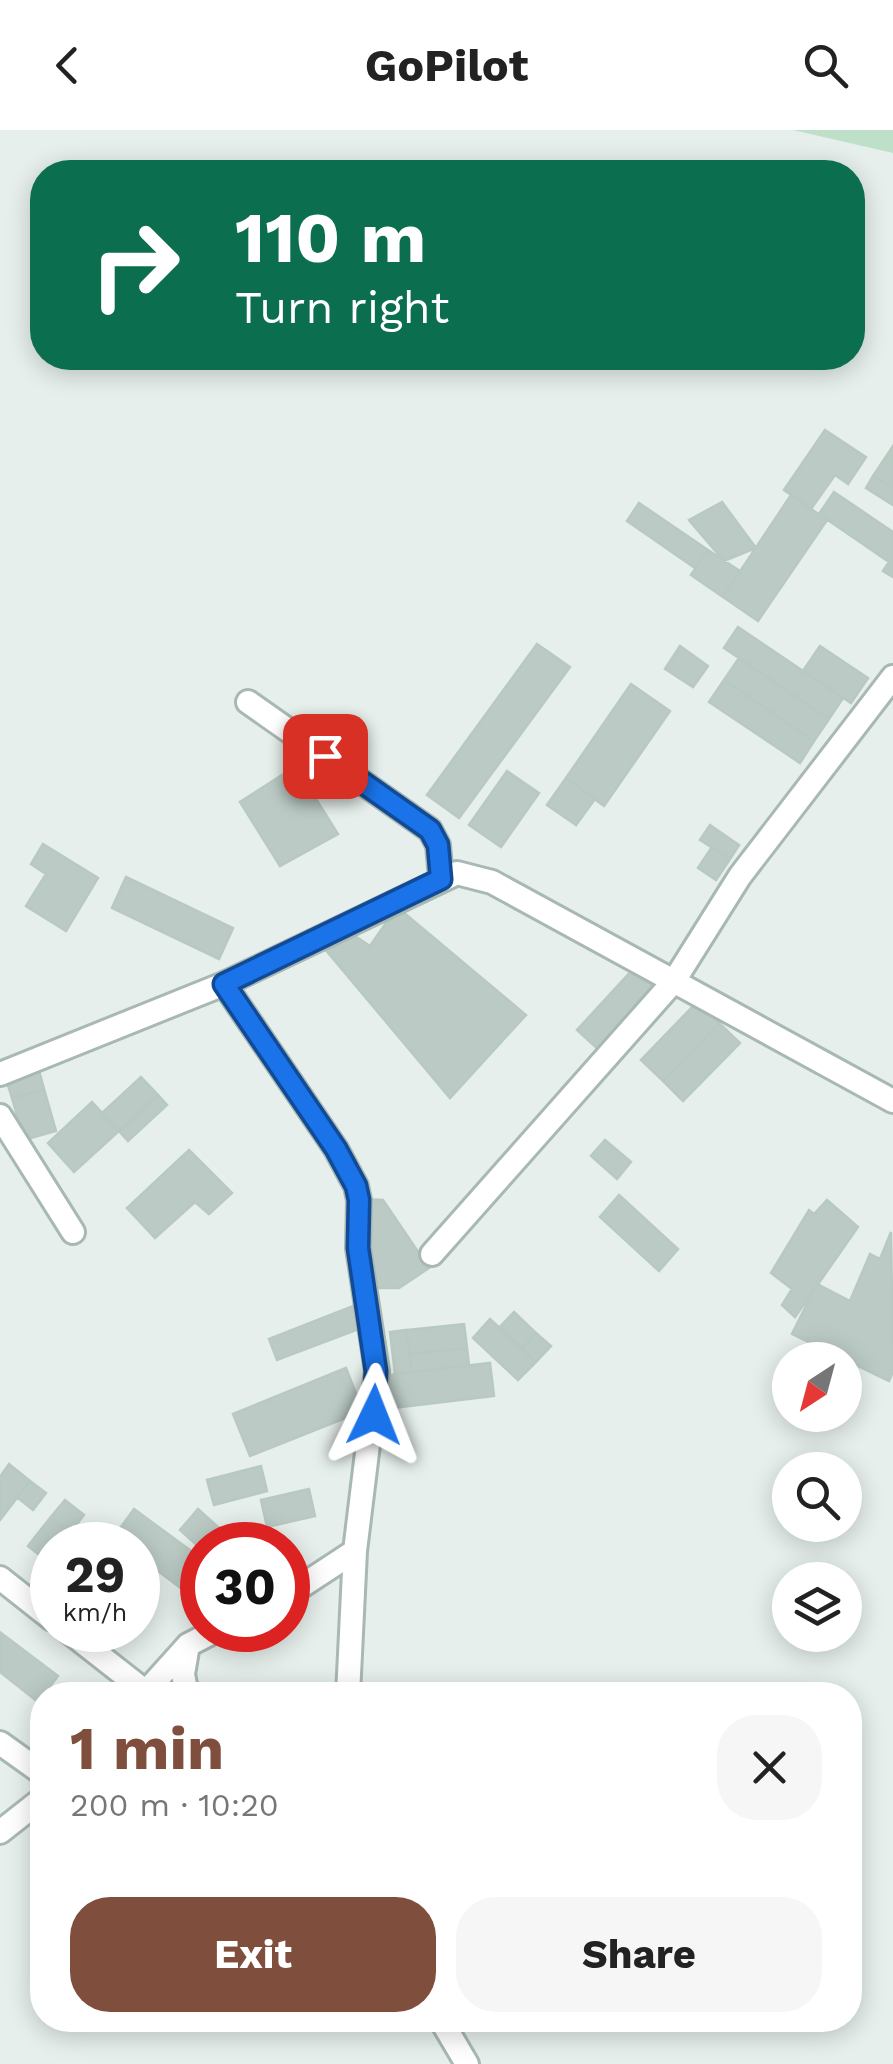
<!DOCTYPE html>
<meta charset="utf-8">
<style>
body{margin:0;font-family:"Work Sans",sans-serif;background:#f6f6f6;color:#222;height:100vh;display:flex;flex-direction:column;font-size:38px;white-space:nowrap}
*{box-sizing:border-box;margin:0}
p{font-size:32px;color:#767676}
.icon{flex:none;width:55px;height:55px;fill:none;stroke:currentColor;stroke-width:2;stroke-linecap:round;stroke-linejoin:round}
.map{position:relative;flex:1;overflow:hidden}
.panel{position:absolute;left:30px;top:1552px;width:832px;height:350px;display:flex;flex-direction:column;background:#fff;border-radius:40px;box-shadow:0 5px 25px #0003}
.panel>*{flex:none}
.banner{position:absolute;left:30px;top:30px;width:835px;height:210px;border-radius:40px;box-shadow:0 5px 25px #0003;background:#0b6e4f;color:#fff;overflow:hidden}
.needle{width:65px;rotate:216deg}
.controls{position:absolute;left:772px;top:1212px;display:grid;gap:20px}
.controls a{display:grid;place-items:center;width:90px;height:90px;border-radius:50%;background:#fff;box-shadow:0 5px 25px #0003;font-size:50px}
.speed{position:absolute;left:30px;top:1392px;display:flex;gap:20px;font-size:50px;font-weight:700;text-align:center}
.speed>*{display:grid;place-content:center;width:130px;height:130px;border-radius:50%;background:#fff;box-shadow:0 5px 25px #0003;line-height:1}
.speed small{font-size:25px;font-weight:400}
.speed .limit{border:15px solid #d22;background:#fff;color:#111}
.pin{position:absolute;display:grid;place-items:center;width:85px;height:85px;color:#fff;margin:-42px;border-radius:20px;box-shadow:0 5px 15px #0006}
.me{position:absolute;width:110px;margin:-55px;rotate:2deg;stroke-linejoin:round;filter:drop-shadow(0 0 8px #0008)}
.turn{display:flex;align-items:center;gap:35px;height:210px;padding:0 40px;font-size:45px}
.turn .icon{width:130px;height:130px;stroke-width:2.5}
.turn b{display:block;font-size:70px;line-height:85px}
.round{display:grid;place-items:center;flex:none;width:105px;height:105px;border-radius:40px;background:#f6f6f6}
.head{display:flex;align-items:center;justify-content:space-between;height:170px;padding:0 40px}
h1{font-size:60px;font-weight:700;line-height:75px;color:#804e3d}
.primary-button{display:flex;gap:20px;margin-top:auto;padding:20px 40px}
.primary-button a{flex:1;height:115px;border-radius:40px;background:#804e3d;color:#fff;font-size:40px;font-weight:700;line-height:115px;text-align:center}
.primary-button a+a{background:#f6f6f6;color:#222}
header{display:flex;justify-content:space-between;align-items:center;height:130px;padding:0 40px;background:#fff;font-size:45px;font-weight:700}
.map>svg:first-child{display:block}
.green{fill:#bfe0c8}
.building{fill:#bbcac4;stroke:#b8c9c2;stroke-width:2.5}
.lines{fill:none;stroke-linecap:round;stroke-linejoin:round}
.street-casing{stroke:#a8b8b2;stroke-width:28}
.street{stroke:#fff;stroke-width:22}
.route-casing{stroke:#114b97;stroke-width:25}
.route{stroke:#1a73e8;stroke-width:18}
</style>
<header><svg class="icon" aria-label="back" viewBox="0 0 24 24"><path d="M15 5l-7 7 7 7"/></svg>GoPilot<svg class="icon" aria-label="search" viewBox="0 0 24 24"><circle cx="10" cy="10" r="6"/><path d="M15 15l6 6"/></svg></header>
<div class="map">
<svg width="893" height="1934" viewBox="0 0 893 1934">
<rect width="100%" height="100%" fill="#e6efeb"/>
<path class="green" d="M793,0H893V23Z"/>
<path class="building" d="M825,300L866,327L848,354L835,345L811,379L784,360Z
M893,316V358L873,346Z
M873,346L893,358V375L866,358Z
M834,362L893,402V447L883,441L889,432L819,384Z
M791,365L827,390L758,491L723,467Z
M722,372L756,418L724,431L689,390Z
M639,373L708,420L695,438L627,391Z
M708,420L740,441L723,467L691,445Z
M738,497L843,568L829,589L724,518Z
M537,514L570,537L459,688L427,665Z
M680,516L708,536L693,557L665,539Z
M820,516L868,548L851,573L803,541Z
M739,528L829,589L814,611L724,550Z
M724,550L814,611L800,633L709,572Z
M631,554L670,581L604,676L566,648Z
M507,641L539,663L501,717L469,695Z
M282,645L298,670L311,661L338,704L280,736L240,672Z
M566,648L595,669L576,695L547,675Z
M710,695L739,715L730,729L700,710Z
M43,714L98,748L66,801L26,776L46,744L31,734Z
M712,717L730,729L716,750L698,738Z
M126,747L233,798L219,829L112,778Z
M397,777L526,885L450,968L324,818L346,800L370,816Z
M634,838L657,861L601,922L577,900Z
M697,872L719,893L663,951L641,930Z
M719,893L740,913L683,971L663,951Z
M38,937L44,959L12,968L5,946Z
M141,947L158,965L119,1001L102,983Z
M44,959L56,1001L24,1010L12,968Z
M158,965L167,975L128,1011L119,1001Z
M92,972L119,1001L74,1042L48,1013Z
M605,1010L631,1032L617,1049L591,1026Z
M189,1020L232,1063L209,1084L195,1072L155,1108L127,1078Z
M619,1065L678,1119L659,1141L600,1087Z
M365,1069L383,1070L429,1138L399,1158H370Z
M827,1070L858,1097L795,1187L782,1175L792,1159L771,1143L809,1080L814,1084Z
M891,1102L893,1242L889,1251L792,1204L817,1154L850,1171L870,1124L880,1129Z
M356,1175L364,1197L277,1230L269,1209Z
M514,1182L536,1203L522,1218L499,1198Z
M490,1189L536,1232L518,1250L473,1208Z
M464,1194L467,1218L410,1224L406,1200Z
M406,1200L412,1242L395,1244L390,1202Z
M536,1203L551,1216L536,1232L522,1218Z
M467,1218L469,1235L412,1242L410,1224Z
M490,1233L494,1266L384,1279L380,1246Z
M346,1238L363,1281L250,1326L233,1284Z
M9,1334L30,1351L0,1390V1347Z
M261,1336L267,1361L214,1375L207,1350Z
M30,1351L46,1363L33,1380L17,1367Z
M309,1359L315,1386L267,1397L261,1370Z
M65,1370L84,1385L70,1403L50,1388Z
M134,1379L202,1429V1474L138,1426V1415H123L113,1408Z
M198,1379L238,1415H202V1420L180,1400Z
M50,1388L79,1410L75,1415H52V1435L28,1416Z
M1,1503L58,1546L38,1572L0,1542Z"/>
<g class="lines">
<defs>
<path id="street" d="M248,572L430,700L438,715L441,749
M224,854L336,1019L356,1056L359,1070L358,1118L377,1241L355,1421L348,1565
M0,944L224,854L457,743L492,752L893,971
M0,986L73,1102
M432,1124L674,851L740,746L893,547
M0,1448L52,1489
M288,1465L355,1421
M67,1500L146,1562
M143,1565L188,1515L217,1500
M187,1565L183,1544L188,1515
M0,1613L42,1643
M0,1702L42,1669
M441,1890L467,1934"/>
</defs>
<use href="#street" class="street-casing"/>
<use href="#street" class="street"/>
</g>
<g class="lines">
<defs>
<path id="route" d="M325,626L430,700L438,715L441,749L224,854L336,1019L356,1056L359,1070L358,1118L376,1241L374,1285"/>
</defs>
<use href="#route" class="route-casing"/>
<use href="#route" class="route"/>
</g>
</svg>
<div class="controls">
<a><svg class="needle" viewBox="-14 -14 28 28"><path d="M0-13l5 13h-10z" fill="#e53935"/><path d="M0 13l5-13h-10z" fill="#767676"/></svg></a>
<a><svg class="icon" aria-label="search" viewBox="0 0 24 24"><circle cx="10" cy="10" r="6"/><path d="M15 15l6 6"/></svg></a>
<a><svg class="icon" aria-label="layers" viewBox="0 0 24 24"><path d="M12 4l9 5-9 5-9-5zM3 14l9 5 9-5"/></svg></a>
</div>
<div class="speed"><div>29<small>km/h</small></div><div class="limit">30</div></div>
<div class="pin" style="left:325px;top:626px;background:#d93025"><svg class="icon" aria-label="arrive" viewBox="0 0 24 24"><path d="M6 21V4h12l-3 4 3 4H6"/></svg></div>
<svg class="me" style="left:374px;top:1285px" viewBox="-20 -20 40 40"><path d="M0-17L14 15 0 8-14 15z" fill="#1a73e8" stroke="#fff" stroke-width="4"/></svg>
<div class="banner">
<div class="turn"><svg class="icon" aria-label="right" viewBox="0 0 24 24"><path d="M7 20v-9h11M14 6l5 5-5 5"/></svg><div><b>110 m</b>Turn right</div></div>
</div>
<section class="panel">
<div class="head"><div><h1>1 min</h1><p>200 m · 10:20</p></div><a class="round"><svg class="icon" aria-label="close" viewBox="0 0 24 24"><path d="M6 6l12 12M18 6L6 18"/></svg></a></div>
<div class="primary-button"><a>Exit</a><a>Share</a></div>
</section>
</div>
